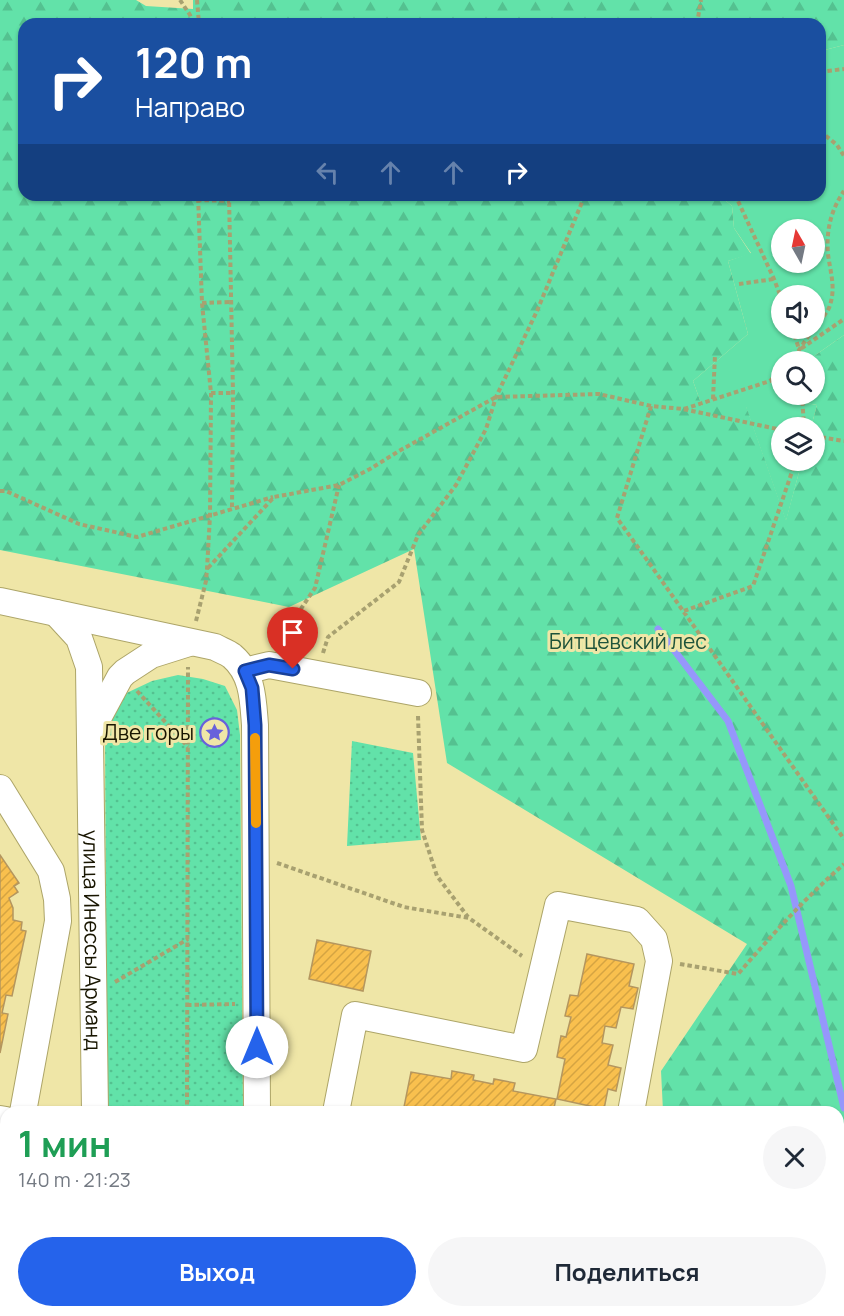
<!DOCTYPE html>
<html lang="ru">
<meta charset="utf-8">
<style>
body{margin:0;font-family:Manrope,sans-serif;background:#f6f6f7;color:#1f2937;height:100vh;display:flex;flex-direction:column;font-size:22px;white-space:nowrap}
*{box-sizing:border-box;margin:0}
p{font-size:20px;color:#747a83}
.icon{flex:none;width:33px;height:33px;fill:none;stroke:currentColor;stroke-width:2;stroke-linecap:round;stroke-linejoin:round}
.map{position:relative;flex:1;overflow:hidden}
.details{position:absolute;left:0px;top:1106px;width:844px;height:212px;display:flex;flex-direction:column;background:#fff;border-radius:18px 18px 0 0;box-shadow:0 2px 4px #0004}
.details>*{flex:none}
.hud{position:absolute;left:18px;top:18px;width:808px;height:183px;border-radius:18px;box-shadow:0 2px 4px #0004;background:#1a4fa0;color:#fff;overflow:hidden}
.needle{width:39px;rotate:351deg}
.fabs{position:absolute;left:771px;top:219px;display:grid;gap:12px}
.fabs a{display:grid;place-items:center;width:54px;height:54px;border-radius:50%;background:#fff;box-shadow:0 2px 4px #0004;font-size:30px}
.pin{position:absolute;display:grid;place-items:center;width:51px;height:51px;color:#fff;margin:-62px -26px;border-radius:50% 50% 50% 0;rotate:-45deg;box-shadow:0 0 6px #0007}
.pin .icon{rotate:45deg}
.me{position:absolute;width:66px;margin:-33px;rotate:0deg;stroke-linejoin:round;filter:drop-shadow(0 0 4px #0008)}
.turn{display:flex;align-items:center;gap:21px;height:126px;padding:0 18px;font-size:27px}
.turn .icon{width:78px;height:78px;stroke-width:2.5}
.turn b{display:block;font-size:42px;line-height:51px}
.lanes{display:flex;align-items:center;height:57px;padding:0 18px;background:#0003;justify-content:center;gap:30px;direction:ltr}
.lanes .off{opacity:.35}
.round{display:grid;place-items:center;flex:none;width:63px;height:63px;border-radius:32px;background:#f6f6f7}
.summary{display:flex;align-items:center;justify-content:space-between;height:102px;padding:0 18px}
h1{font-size:36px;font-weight:700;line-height:45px;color:#1e9e55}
.cta{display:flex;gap:12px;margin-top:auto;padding:12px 18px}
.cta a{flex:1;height:69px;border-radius:36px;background:#2563eb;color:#fff;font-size:24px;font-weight:700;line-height:69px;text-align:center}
.cta a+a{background:#f6f6f7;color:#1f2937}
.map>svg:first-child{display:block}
.green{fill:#62e2a9;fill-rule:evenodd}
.forest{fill:url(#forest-firs)}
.park{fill:url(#park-dots)}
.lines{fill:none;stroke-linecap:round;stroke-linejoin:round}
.stream{stroke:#9697fb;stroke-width:7}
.building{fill:url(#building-hatch);stroke:#b4965f;stroke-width:1.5}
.minor-casing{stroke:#ada568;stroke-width:28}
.path{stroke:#a8a170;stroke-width:4;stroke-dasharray:4.5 3;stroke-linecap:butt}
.minor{stroke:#fff;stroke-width:26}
.route-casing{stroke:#184099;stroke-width:15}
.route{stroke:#2563eb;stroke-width:10}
.slow{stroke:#f59e0b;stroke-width:10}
.labels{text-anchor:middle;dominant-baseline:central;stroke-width:6;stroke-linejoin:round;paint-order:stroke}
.park-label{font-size:21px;fill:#1e533b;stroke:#efe6a7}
.poi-label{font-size:21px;fill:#181500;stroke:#efe6a7;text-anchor:end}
.street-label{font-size:21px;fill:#181500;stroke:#efe6a7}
</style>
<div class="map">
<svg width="844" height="1316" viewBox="0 0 844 1316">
<defs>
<pattern id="forest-firs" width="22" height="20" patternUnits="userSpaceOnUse" patternTransform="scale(1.5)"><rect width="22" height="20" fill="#62e2a9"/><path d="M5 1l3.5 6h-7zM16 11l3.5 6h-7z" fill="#54c190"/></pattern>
<pattern id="park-dots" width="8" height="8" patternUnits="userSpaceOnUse" patternTransform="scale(1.5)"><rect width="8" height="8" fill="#62e2a9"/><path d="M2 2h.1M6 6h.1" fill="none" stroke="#54c190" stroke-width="1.8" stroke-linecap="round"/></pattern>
<pattern id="building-hatch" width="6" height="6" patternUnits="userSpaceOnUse" patternTransform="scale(1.5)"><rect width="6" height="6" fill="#f9c04e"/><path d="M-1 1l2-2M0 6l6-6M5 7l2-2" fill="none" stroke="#d5a442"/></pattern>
</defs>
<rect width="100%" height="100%" fill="#efe6a7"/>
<path class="green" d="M844,45V335L807,361L782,362V394L788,395L789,400L817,405L811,427L782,428V460L802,461L786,521L746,407L702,406L693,381L748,334L728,261L751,253L734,228L732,206L719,195H820L821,51ZM782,230H814V262H782ZM782,296H814V328H782Z"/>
<path class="forest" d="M0,0H136L146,6L193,9V0H844V45L821,51L820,24H24V195H719L732,206L734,228L751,254L728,261L748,334L693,381L702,406H746L786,520L802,461L814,460V428L811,427L817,405L788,400V395L814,394V362L807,361L844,335V1316H736V1311H838V1112L663,1111L661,1071L747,944L447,763L414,549L289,607L0,550Z"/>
<path class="park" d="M178,675L203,679L225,686L237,710L240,735L243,1111L107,1112L105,730L118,697L152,681Z
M352,741L413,753L421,840L347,846Z
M108,1311H245V1316H108Z
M422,1311H508L507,1316H421Z"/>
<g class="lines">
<path class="stream" d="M658,629L728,721L791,886L844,1108"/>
</g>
<path class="building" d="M0,855L19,883L14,886L18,892L9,898L13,908V920L22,922L21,930L26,931L12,996L6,995L2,1013L8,1014L0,1053Z
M317,940L371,951L363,991L309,979Z
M587,954L634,964L629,986L638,988L633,1009L621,1007L616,1028L605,1026L602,1043L613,1045L608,1065L621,1068L616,1091L608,1089L604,1109L557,1099L565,1059L557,1057L561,1036L566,1037L571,1017L565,1016L570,995L578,996Z
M452,1071L474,1075L473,1080L493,1084L494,1079L515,1083L513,1091L556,1099L553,1112H403L411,1072L451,1079Z
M0,1192L6,1193V1233L0,1264Z"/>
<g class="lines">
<defs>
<g id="minor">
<path d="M0,601L215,647C220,650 227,652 232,656C253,674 253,700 255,725L257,1112"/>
<path id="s1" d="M56,613L79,638L89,667L95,1112"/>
<path d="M245,671L269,665L418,693"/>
<path d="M96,734L99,716L120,677L125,672L151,655L189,643"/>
<path d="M0,788L51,871L57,899L58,921L23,1112"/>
<path d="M336,1112L355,1015L524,1049L558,905L637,920L654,939L659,961L631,1112"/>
<path d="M0,1119L6,1120"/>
<path d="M35,1311L38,1316"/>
<path d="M96,1311V1316"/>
<path d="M258,1311V1316"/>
</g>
</defs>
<use href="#minor" class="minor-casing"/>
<path class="path" d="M180,0L190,15L193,24
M197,0L199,24
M697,24L701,0
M820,72L844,69
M820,131L837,145L844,156
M229,195L233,393L232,510
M734,195L738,201L774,279L782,300
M197,200L230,201
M739,284L774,279
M202,303L232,302
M792,328L799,349
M814,328C819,321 828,313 830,305C836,287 830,271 828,254C826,230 831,210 844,191
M788,362L799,350L814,328
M800,362L799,350L844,319
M211,393H233
M802,394L804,428
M713,399L715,355
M651,406L617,518C693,624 768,732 844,839
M684,409L770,381L782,369
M814,436L844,441
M0,491H6L79,524L137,537L273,497
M208,568L274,497L339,485L370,469L399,451L496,397L599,394L651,406L683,409L782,430
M684,611L753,586L796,460
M196,621L206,581L207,569L210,516L211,393L202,303L198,195
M288,628L315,588L339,485
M323,653L328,637L399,582L418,535L456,485L486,429L496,397L537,311L585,195
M137,691L188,747
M418,716L422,830L437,876L468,917
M277,863L404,907L469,918L522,956
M680,964L738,974C772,935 805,898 844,864
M115,982L188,939
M187,1005L235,1004
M187,1112L188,667
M838,1236L844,1231
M187,1316V1311
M639,1316L640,1311
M809,1316V1311"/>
<use href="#minor" class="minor"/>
</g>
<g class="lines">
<defs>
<path id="route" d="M257,1047L255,725L252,688L245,671L269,665L293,669"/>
</defs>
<use href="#route" class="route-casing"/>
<use href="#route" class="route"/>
<path class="slow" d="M255,738L256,823"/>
</g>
<defs>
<symbol id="sight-ring" viewBox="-11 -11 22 22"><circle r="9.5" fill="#efe6a7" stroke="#6861db" stroke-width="1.5"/><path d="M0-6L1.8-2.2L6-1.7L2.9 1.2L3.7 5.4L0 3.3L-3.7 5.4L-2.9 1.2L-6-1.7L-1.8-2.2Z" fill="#6861db"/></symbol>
</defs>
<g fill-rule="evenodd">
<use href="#sight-ring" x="198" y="716" width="33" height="33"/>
</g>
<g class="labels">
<g class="park-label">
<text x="628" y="641">Битцевский лес</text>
</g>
<g class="poi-label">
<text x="194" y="732">Две горы</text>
</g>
<g class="street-label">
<text stroke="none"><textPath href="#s1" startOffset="338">улица Инессы Арманд</textPath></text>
</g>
</g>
</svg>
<div class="fabs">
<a><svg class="needle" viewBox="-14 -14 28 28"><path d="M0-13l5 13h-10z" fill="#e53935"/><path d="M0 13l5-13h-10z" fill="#747a83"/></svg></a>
<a><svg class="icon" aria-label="sound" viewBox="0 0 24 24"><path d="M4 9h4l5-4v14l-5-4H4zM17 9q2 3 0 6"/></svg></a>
<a><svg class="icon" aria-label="search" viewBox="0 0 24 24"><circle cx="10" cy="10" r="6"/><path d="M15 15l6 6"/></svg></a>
<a><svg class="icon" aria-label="layers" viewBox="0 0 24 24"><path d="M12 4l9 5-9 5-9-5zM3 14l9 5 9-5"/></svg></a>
</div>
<div class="pin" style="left:293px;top:669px;background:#d93025"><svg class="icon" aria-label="arrive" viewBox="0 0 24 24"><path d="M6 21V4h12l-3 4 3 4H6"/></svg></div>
<svg class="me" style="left:257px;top:1047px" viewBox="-20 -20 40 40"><circle r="19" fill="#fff"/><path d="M0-13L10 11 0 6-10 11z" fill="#2563eb"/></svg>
<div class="hud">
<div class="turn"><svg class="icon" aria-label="right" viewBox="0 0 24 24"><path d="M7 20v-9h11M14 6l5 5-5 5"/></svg><div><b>120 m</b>Направо</div></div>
<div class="lanes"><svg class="icon off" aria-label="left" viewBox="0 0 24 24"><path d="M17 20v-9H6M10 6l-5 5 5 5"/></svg><svg class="icon off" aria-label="ahead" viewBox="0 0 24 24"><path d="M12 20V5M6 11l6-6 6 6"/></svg><svg class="icon off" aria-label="ahead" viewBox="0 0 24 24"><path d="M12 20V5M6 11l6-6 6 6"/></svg><svg class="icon" aria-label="right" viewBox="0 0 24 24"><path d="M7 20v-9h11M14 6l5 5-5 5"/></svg></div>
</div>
<section class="details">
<div class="summary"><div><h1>1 мин</h1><p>140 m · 21:23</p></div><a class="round"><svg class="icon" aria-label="close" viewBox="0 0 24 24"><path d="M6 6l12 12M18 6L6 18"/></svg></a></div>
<div class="cta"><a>Выход</a><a>Поделиться</a></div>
</section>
</div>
